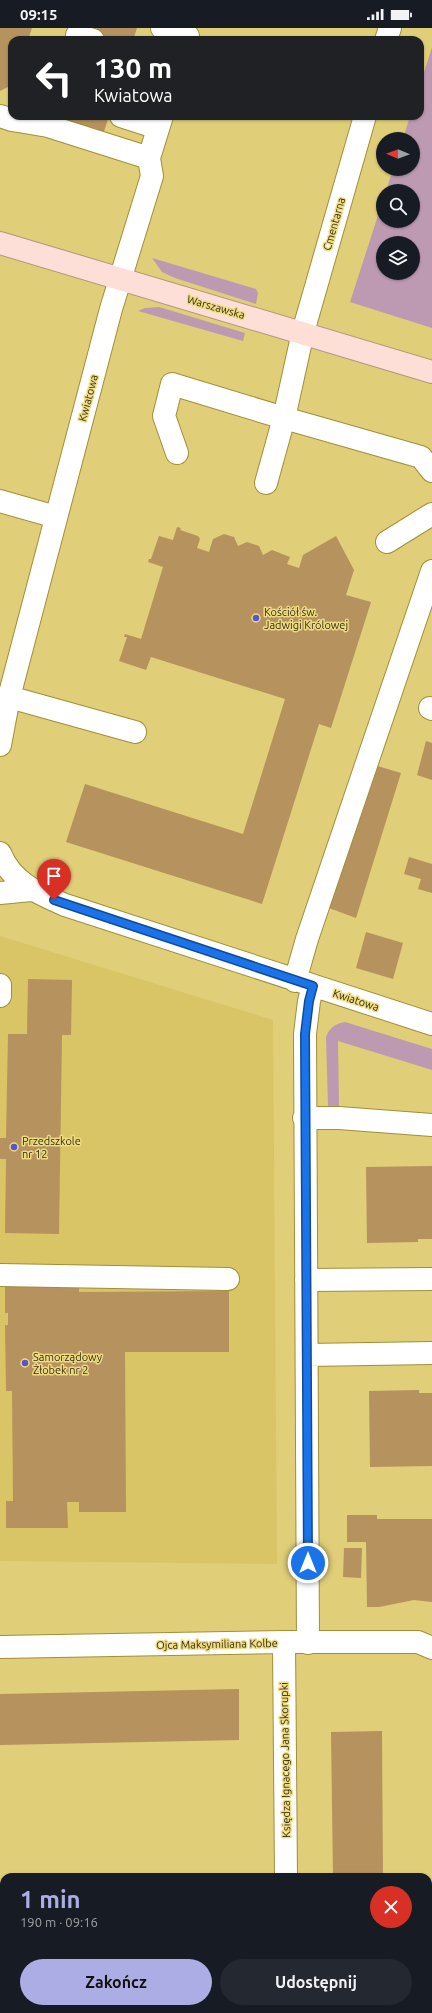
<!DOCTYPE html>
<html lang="pl">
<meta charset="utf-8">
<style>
body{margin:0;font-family:Ubuntu,sans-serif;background:#242831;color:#f1f3f6;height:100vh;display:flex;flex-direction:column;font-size:15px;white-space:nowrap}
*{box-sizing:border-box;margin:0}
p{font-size:13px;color:#9ea1a6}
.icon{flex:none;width:22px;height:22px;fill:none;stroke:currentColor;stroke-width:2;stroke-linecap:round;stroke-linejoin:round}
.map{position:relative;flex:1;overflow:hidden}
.side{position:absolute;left:0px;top:1845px;width:432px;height:140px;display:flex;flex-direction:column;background:#171b24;border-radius:12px 12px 0 0;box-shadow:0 1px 3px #0004}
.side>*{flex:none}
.top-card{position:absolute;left:8px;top:8px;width:416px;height:84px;border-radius:12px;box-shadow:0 1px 3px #0004;background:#202124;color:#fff;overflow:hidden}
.needle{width:26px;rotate:271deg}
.buttons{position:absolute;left:376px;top:104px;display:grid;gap:8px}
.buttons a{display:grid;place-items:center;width:44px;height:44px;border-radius:50%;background:#171b24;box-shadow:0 1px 3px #0004;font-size:20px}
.pin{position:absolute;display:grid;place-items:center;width:34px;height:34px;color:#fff;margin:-41px -17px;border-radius:50% 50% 50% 0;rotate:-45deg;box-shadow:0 0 4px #0007}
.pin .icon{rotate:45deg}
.me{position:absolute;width:44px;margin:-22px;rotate:0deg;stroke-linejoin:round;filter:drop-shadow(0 0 3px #0008)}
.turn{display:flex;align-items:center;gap:14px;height:84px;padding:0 20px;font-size:18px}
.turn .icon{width:52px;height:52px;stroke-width:2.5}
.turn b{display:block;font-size:28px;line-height:34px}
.round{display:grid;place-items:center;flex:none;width:42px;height:42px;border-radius:21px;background:#242831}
.summary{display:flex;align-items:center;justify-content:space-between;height:68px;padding:0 20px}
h1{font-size:24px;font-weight:700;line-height:30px;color:#abade4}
.primary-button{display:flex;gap:8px;margin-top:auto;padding:8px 20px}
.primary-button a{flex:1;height:46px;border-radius:24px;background:#abade4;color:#111;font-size:16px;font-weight:700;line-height:46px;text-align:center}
.primary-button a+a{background:#242831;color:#f1f3f6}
.status{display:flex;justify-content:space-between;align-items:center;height:28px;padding:0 20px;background:#171b24;direction:ltr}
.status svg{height:11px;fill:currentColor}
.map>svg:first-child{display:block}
.built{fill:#d9c565}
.green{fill:#bd9ab2;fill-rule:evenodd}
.building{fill:#b5925e}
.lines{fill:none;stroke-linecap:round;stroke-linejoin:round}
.minor-casing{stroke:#a18f38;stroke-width:24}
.major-casing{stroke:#b6947d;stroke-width:24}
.minor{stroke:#fff;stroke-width:22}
.major{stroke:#fddfd7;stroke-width:22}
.route-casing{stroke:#114b97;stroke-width:10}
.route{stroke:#1a73e8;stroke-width:7}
.poi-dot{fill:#5557ce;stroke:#eedb84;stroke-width:1.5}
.labels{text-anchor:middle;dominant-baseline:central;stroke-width:3;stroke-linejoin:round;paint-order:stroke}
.street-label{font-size:11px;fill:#372f09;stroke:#eedb84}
.poi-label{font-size:11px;fill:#372f09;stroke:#eedb84;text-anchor:start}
</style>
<div class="status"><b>09:15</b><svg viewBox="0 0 49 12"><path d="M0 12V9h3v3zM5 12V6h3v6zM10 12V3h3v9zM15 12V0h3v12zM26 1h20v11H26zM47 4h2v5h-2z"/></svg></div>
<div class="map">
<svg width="432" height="1985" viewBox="0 0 432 1985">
<rect width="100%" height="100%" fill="#e0ce78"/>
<path class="built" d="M0,908L273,992L277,1536L0,1533Z"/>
<path class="green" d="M432,19V300L350,274L383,172V193H413V163H386L393,141H413V111H403L410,88H420V57ZM383,215H413V245H383Z
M152,230L256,261L258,265L256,276L175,250L162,244Z
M159,279L245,305L243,313L138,283L145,280Z
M345,994L432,1021V1042L338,1013L339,1079L328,1078L326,1009C330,999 335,996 345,994Z"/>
<path class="building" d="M0,0H32L28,12H12V57L0,63Z
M97,0H137L133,12H93Z
M69,88H109L100,116L64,104Z
M177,499L181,500L180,502L198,508L200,511L197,520L209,524L213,511L224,506L234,509L238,518L247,514L259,518L263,527L272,522L290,529L287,536L299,540L303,527L336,508L354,542L346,567L371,574L331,700L319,696L262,876L66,814L85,756L243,806L285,671L151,629L146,642L119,633L127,609H124L125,606L141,611L163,539L148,534L149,531H151L159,508L173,512Z
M426,713L432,715V752L417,747Z
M374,737L401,745L356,890L329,880Z
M409,829L432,836V865L418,861L421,851L404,846Z
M366,904L403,915L393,951L356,940Z
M28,951L72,952L71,1007H62L59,1206L5,1205L6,1131H0V1110H6L8,1006H27Z
M432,1138V1211H418V1214L367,1215L366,1139Z
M5,1258H79V1264L229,1263V1324H125L126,1484H79V1474H67L68,1500H6V1473H13L12,1363H6L5,1297H8V1285H5Z
M419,1362V1365H432V1438L370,1439L369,1363Z
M347,1487H377V1491H432V1574L414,1572L379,1579H367L366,1514H347Z
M344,1520H362L361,1550L343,1549Z
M239,1661V1712L0,1717V1666Z
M382,1703L383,1849H333L331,1704Z
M63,1981H113V1985H63Z
M254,1981H304V1985H254Z"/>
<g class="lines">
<defs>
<path id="minor" d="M162,0L188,8
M77,7L93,12
M386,12L390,0
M0,88L12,92L48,98L149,130
M121,88L158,100
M365,88L303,304L284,390L421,429L432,443
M177,425L164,388L172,356L284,390L266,455
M0,473L56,489
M387,514L432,486
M9,669L135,704
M430,680L432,681
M0,717L9,669L111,281L152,148L149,130L162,88
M0,825C12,855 38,865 65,877L432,996
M0,865L31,862
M295,953L307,911L432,543
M0,968V957
M304,1090H339L432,1097
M0,1247L228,1251
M306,1252L432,1251
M307,1327L432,1325
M284,1614L286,1849
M308,1615L305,1006L309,973L313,958
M0,1619L284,1614H418L432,1620
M19,1981V1985
M213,1981V1985"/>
<path id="major" d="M0,215L432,344"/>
</defs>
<use href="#minor" class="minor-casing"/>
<use href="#major" class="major-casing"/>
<use href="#minor" class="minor"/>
<use href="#major" class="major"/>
</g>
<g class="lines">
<defs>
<path id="route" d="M54,872L313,958L309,973L305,1006L308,1535"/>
</defs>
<use href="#route" class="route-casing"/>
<use href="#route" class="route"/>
</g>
<g class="poi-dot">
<circle cx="256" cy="590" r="4"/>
<circle cx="14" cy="1119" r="4"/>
<circle cx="25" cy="1335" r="4"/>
</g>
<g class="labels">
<g class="street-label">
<text transform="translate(334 196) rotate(-74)">Cmentarna</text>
<text transform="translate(216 279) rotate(16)">Warszawska</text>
<text transform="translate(88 370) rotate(-75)">Kwiatowa</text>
<text transform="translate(356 972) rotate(18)">Kwiatowa</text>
<text transform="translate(217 1616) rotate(-1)">Ojca Maksymiliana Kolbe</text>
<text transform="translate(285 1732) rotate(-91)">Księdza Ignacego Jana Skorupki</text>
</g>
<g class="poi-label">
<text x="264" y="584">Kościół św.<tspan x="264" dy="13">Jadwigi Królowej</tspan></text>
<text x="22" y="1113">Przedszkole<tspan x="22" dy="13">nr 12</tspan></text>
<text x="33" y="1329">Samorządowy<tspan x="33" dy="13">Żłobek nr 2</tspan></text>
</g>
</g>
</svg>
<div class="buttons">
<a><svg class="needle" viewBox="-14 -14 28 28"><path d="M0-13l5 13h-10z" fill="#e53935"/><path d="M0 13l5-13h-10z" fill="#9ea1a6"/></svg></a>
<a><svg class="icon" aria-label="search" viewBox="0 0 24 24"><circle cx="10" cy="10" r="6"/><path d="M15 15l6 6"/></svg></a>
<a><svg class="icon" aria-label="layers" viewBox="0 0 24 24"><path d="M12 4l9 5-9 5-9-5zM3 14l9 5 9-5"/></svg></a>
</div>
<div class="pin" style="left:54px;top:872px;background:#d93025"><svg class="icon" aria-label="arrive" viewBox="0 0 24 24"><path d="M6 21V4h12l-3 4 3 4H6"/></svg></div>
<svg class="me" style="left:308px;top:1535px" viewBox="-20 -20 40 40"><circle r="17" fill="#1a73e8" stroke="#fff" stroke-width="3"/><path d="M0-11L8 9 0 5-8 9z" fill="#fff"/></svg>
<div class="top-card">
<div class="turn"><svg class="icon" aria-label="left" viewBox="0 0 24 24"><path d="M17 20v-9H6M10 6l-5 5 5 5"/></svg><div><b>130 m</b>Kwiatowa</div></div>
</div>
<section class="side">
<div class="summary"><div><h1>1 min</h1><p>190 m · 09:16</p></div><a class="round" style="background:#d93025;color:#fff"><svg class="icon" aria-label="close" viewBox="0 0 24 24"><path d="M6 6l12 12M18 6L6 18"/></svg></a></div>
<div class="primary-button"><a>Zakończ</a><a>Udostępnij</a></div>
</section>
</div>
